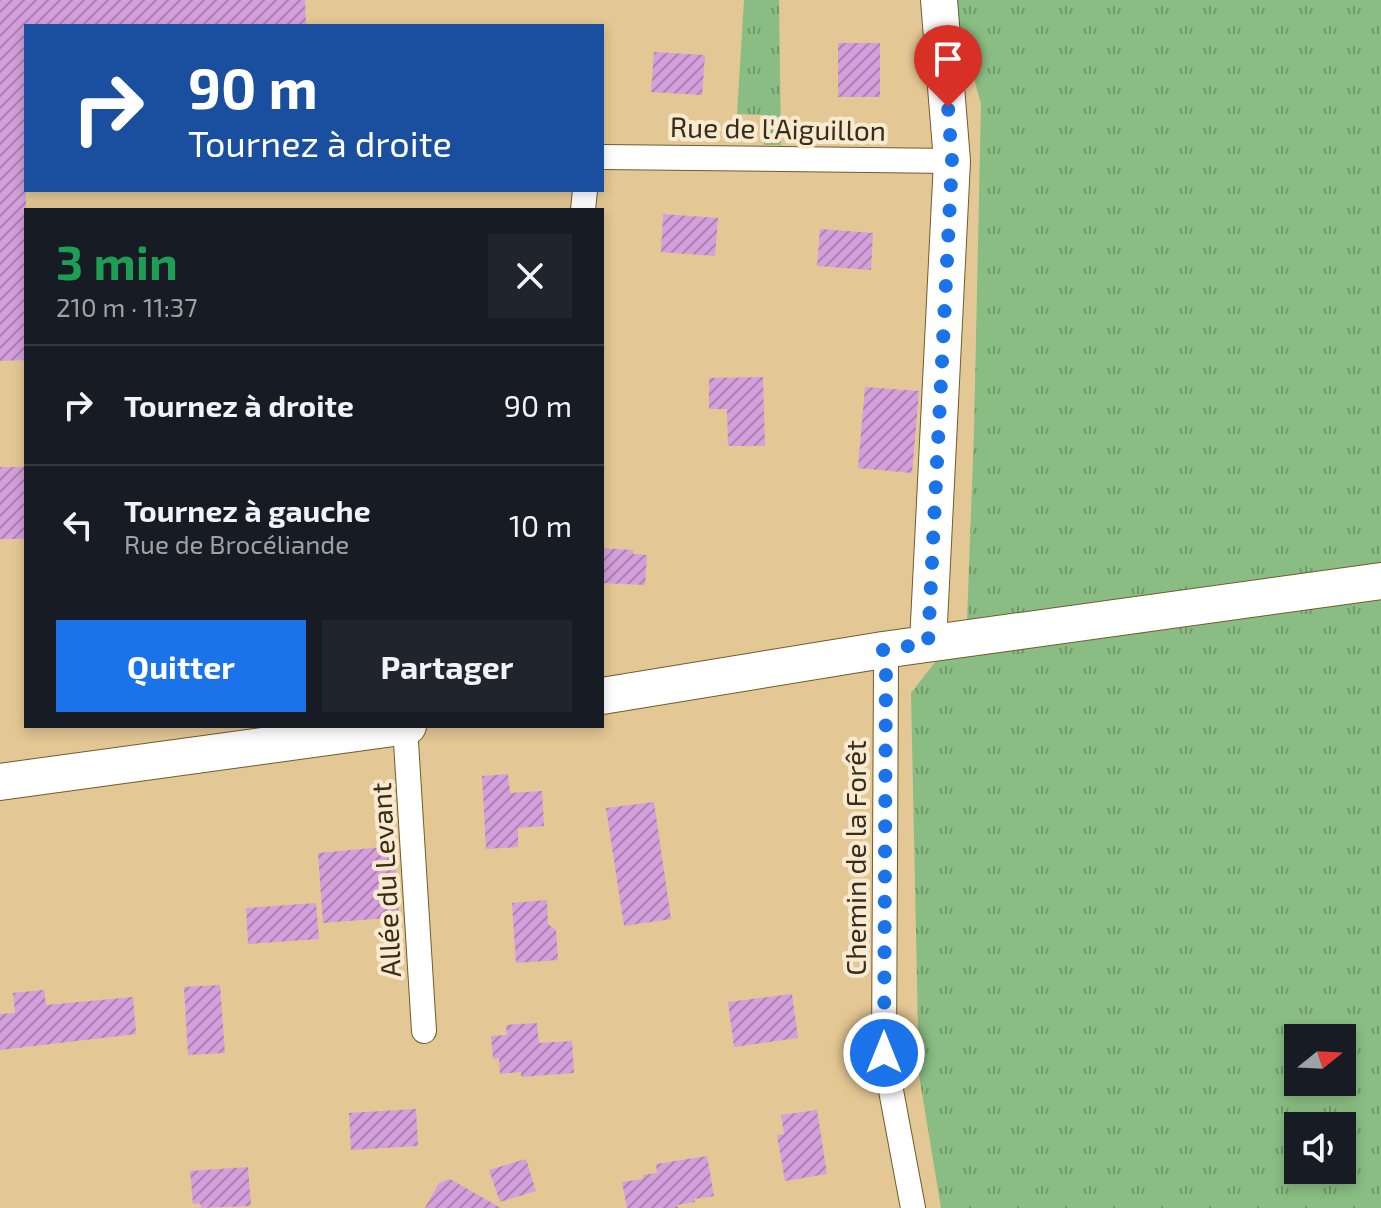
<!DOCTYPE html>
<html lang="fr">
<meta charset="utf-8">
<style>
body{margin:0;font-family:"Exo 2",sans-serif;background:#20242c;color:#f1f3f6;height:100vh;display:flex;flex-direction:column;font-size:30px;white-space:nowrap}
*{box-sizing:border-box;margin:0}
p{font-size:26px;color:#9ea1a6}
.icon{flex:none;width:44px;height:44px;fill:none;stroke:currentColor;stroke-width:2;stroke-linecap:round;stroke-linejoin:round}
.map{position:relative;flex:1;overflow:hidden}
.drawer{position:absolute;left:24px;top:208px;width:580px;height:520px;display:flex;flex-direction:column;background:#171b24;border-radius:0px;box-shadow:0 4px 12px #0003}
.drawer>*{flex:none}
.top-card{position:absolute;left:24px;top:24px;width:580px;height:168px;border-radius:0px;box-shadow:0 4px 12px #0003;background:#1a4fa0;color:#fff;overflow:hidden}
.needle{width:52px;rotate:72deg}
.buttons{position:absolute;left:1284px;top:1024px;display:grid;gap:16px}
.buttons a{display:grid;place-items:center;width:72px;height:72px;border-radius:0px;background:#171b24;box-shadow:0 4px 12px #0003;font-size:40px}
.pin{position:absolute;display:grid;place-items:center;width:68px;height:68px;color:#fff;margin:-82px -34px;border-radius:50% 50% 50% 0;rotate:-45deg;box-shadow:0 0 8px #0007}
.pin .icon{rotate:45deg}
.me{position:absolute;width:88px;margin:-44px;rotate:0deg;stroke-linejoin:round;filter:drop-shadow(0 0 6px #0008)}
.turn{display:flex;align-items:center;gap:28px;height:168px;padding:0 32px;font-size:36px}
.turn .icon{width:104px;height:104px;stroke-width:2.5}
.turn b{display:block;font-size:56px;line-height:68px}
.round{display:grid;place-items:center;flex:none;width:84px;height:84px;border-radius:0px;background:#20242c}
.summary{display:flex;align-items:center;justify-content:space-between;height:136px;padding:0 32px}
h1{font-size:48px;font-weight:700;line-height:60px;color:#1e9e55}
.primary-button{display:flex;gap:16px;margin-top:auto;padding:16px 32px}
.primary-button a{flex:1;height:92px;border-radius:0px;background:#1a73e8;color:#fff;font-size:32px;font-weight:700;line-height:92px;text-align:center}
.primary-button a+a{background:#20242c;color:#f1f3f6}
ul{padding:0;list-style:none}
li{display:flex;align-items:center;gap:24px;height:120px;padding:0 32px;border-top:2px solid #363941}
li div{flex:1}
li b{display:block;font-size:30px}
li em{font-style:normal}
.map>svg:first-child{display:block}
.grass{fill:url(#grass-tufts);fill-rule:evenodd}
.building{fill:url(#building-hatch)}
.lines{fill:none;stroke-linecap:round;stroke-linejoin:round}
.street-casing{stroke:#745b2a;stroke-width:26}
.secondary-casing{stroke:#745b2a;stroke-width:38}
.street{stroke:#fff;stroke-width:24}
.secondary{stroke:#fff;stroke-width:36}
.route{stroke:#1a73e8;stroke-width:14;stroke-dasharray:0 25.2}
.labels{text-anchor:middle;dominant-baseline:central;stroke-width:8;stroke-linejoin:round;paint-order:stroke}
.street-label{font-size:28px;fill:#382d18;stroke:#f8ead0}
</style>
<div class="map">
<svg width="1381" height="1208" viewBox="0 0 1381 1208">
<defs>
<pattern id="grass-tufts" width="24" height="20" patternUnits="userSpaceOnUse" patternTransform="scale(2)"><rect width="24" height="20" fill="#89bd83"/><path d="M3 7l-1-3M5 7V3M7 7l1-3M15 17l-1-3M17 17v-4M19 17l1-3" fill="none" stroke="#719a6a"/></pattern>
<pattern id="building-hatch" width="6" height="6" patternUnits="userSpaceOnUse" patternTransform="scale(2)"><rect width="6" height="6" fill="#d49fdc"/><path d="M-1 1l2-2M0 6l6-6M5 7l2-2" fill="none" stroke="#ad82b1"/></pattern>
</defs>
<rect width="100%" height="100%" fill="#e3c794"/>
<path class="grass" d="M744,0H779L781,145H764L762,115L737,114Z
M952,0H1381V1208H941L919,1075L911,693L967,621L974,432L981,104ZM1298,1038H1342V1082H1298ZM1298,1126H1342V1170H1298Z"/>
<path class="building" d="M0,0H305L306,26H26V360L0,361Z
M838,43H880V97H838Z
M654,52L705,55L702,95L651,92Z
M663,214L718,218L715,256L661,252Z
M820,229L873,233L871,270L817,266Z
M763,377L765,446H728L727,409H709V378Z
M865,387L919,391L912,473L858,468Z
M0,467H26V539H0Z
M602,548L633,550V554L647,555L645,585L602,583Z
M508,774L510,793L542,791L544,826L518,828V847L486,849L482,776Z
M654,802L671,919L624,926L606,808Z
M394,846L399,917L323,923L318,853Z
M547,900L548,924L556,930L558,960L516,963L512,903Z
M316,903L319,939L248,944L246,908Z
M220,985L225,1053L188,1055L184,987Z
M44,990L46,1005L133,997L136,1034L0,1050V1014L15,1013L13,993Z
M792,994L798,1038L734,1047L728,1002Z
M537,1023L539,1043L572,1041L574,1073L521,1077V1072L500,1074L499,1058L493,1059L491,1036L507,1035L506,1025Z
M416,1109L418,1146L351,1150L349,1113Z
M817,1110L827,1174L785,1181L777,1135L784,1134L781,1115Z
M707,1156L714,1196L694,1199L695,1202L677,1205L678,1208H627L622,1182L643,1179V1175L657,1173L656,1164Z
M526,1159L536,1191L500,1202L489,1170Z
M248,1167L251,1206L201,1208L200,1203L193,1204L190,1171Z
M450,1179L501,1208H425L439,1183Z"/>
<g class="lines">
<defs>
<path id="street" d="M602,157L952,161
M583,210L585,190
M883,650L886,664L884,1053L913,1208
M405,726L424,1031"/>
<path id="secondary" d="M928,643L952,161L939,0
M602,696L883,650L1381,581
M0,782L408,726"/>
</defs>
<use href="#street" class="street-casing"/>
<use href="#secondary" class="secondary-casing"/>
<use href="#street" class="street"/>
<use href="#secondary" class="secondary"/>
</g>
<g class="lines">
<path class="route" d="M884,1053L886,664L883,650L928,643L952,161L948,107"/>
</g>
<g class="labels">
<g class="street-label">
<text transform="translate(778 128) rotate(1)">Rue de l'Aiguillon</text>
<text transform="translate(855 858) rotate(-90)">Chemin de la Forêt</text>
<text transform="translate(385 880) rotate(-93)">Allée du Levant</text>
</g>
</g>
</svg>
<div class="buttons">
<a><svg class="needle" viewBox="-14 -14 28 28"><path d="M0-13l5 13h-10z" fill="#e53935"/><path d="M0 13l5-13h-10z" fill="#9ea1a6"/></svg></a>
<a><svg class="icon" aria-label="sound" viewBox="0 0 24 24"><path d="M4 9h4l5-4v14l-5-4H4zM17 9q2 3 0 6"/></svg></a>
</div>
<div class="pin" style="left:948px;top:107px;background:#d93025"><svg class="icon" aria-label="arrive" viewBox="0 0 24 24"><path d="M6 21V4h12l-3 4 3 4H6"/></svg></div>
<svg class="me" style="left:884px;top:1053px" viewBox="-20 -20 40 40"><circle r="17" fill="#1a73e8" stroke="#fff" stroke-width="3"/><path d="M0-11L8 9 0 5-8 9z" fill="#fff"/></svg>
<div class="top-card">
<div class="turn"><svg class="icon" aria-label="right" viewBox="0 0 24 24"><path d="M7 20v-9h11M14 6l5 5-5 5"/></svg><div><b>90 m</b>Tournez à droite</div></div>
</div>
<section class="drawer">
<div class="summary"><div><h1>3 min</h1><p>210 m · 11:37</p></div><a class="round"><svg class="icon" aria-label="close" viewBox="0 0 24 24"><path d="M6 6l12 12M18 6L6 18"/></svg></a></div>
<ul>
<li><svg class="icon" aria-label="right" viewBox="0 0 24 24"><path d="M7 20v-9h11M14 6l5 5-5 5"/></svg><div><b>Tournez à droite</b></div><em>90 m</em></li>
<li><svg class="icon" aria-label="left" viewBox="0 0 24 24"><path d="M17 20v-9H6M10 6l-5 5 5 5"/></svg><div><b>Tournez à gauche</b><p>Rue de Brocéliande</p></div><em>10 m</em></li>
</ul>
<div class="primary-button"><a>Quitter</a><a>Partager</a></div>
</section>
</div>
